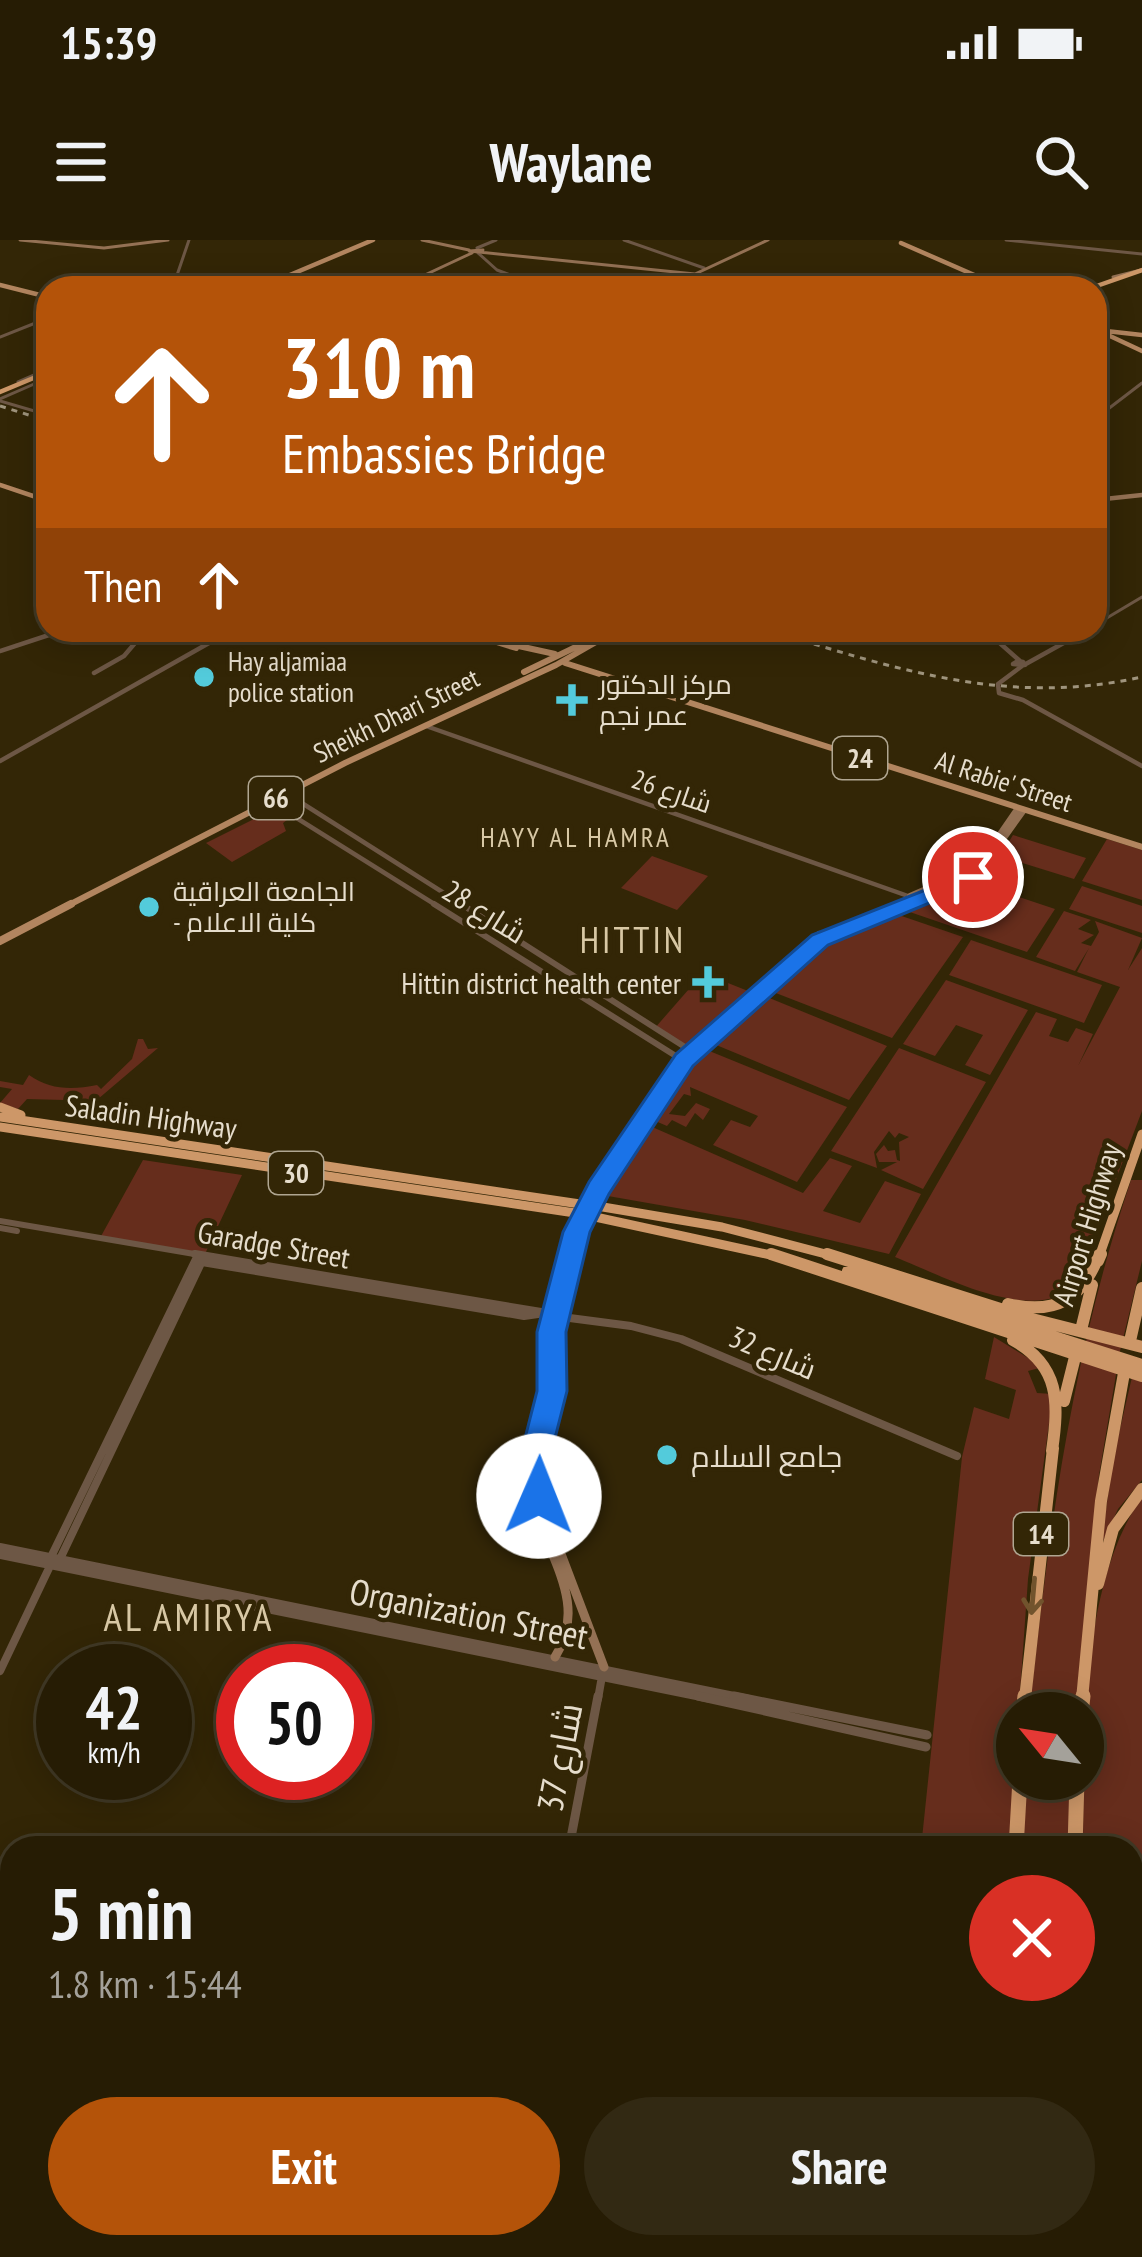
<!DOCTYPE html>
<meta charset="utf-8">
<style>
body{margin:0;font-family:"PT Sans Narrow",Cairo,sans-serif;background:#322913;color:#f1f3f6;height:100vh;display:flex;flex-direction:column;font-size:45px;white-space:nowrap}
*{box-sizing:border-box;margin:0}
p{font-size:39px;color:#a4a19a}
.icon{flex:none;width:66px;height:66px;fill:none;stroke:currentColor;stroke-width:2;stroke-linecap:round;stroke-linejoin:round}
.map{position:relative;flex:1;overflow:hidden}
.drawer{position:absolute;left:0px;top:1596px;width:1143px;height:423px;display:flex;flex-direction:column;background:#261c04;border-radius:36px 36px 0 0;box-shadow:0 6px 30px #0003,0 0 0 3px #423a26}
.drawer>*{flex:none}
.hud{position:absolute;left:36px;top:36px;width:1071px;height:366px;border-radius:36px;box-shadow:0 6px 30px #0003,0 0 0 3px #423a26;background:#b45309;color:#fff;overflow:hidden}
.needle{width:78px;rotate:300deg}
.buttons{position:absolute;left:996px;top:1452px;display:grid;gap:24px}
.buttons a{display:grid;place-items:center;width:108px;height:108px;border-radius:50%;background:#261c04;box-shadow:0 6px 30px #0003,0 0 0 3px #423a26;font-size:60px}
.speed{position:absolute;left:36px;top:1404px;display:flex;gap:24px;font-size:60px;font-weight:700;text-align:center}
.speed>*{display:grid;place-content:center;width:156px;height:156px;border-radius:50%;background:#261c04;box-shadow:0 6px 30px #0003,0 0 0 3px #423a26;line-height:1}
.speed small{font-size:30px;font-weight:400}
.speed .limit{border:18px solid #d22;background:#fff;color:#111}
.pin{position:absolute;display:grid;place-items:center;width:102px;height:102px;color:#fff;margin:-51px;border:6px solid #fff;border-radius:50%;box-shadow:0 3px 12px #0007}
.me{position:absolute;width:132px;margin:-66px;rotate:1deg;stroke-linejoin:round;filter:drop-shadow(0 0 9px #0008)}
.turn{display:flex;align-items:center;gap:42px;height:252px;padding:0 48px;font-size:54px}
.turn .icon{width:156px;height:156px;stroke-width:2.5}
.turn b{display:block;font-size:84px;line-height:102px}
.then{display:flex;align-items:center;height:114px;padding:0 48px;background:#0003;gap:24px;font-size:45px}
.round{display:grid;place-items:center;flex:none;width:126px;height:126px;border-radius:63px;background:#322913}
.headline{display:flex;align-items:center;justify-content:space-between;height:204px;padding:0 48px}
h1{font-size:72px;font-weight:600;line-height:90px}
.button{display:flex;gap:24px;margin-top:auto;padding:24px 48px}
.button a{flex:1;height:138px;border-radius:72px;background:#b45309;color:#fff;font-size:48px;font-weight:600;line-height:138px;text-align:center}
.button a+a{background:#322913;color:#f1f3f6}
.status{display:flex;justify-content:space-between;align-items:center;height:84px;padding:0 60px;background:#261c04;direction:ltr}
.status svg{height:33px;fill:currentColor}
header{display:flex;justify-content:space-between;align-items:center;height:156px;padding:0 48px;background:#261c04;font-size:54px;font-weight:600}
.map>svg:first-child{display:block}
.green{fill:#662d1c}
.lines{fill:none;stroke-linecap:round;stroke-linejoin:round}
.tertiary-far4{stroke:#6d5745;stroke-width:3}
.tertiary-far3{stroke:#6d5745;stroke-width:4.5}
.tertiary-far2{stroke:#6d5745;stroke-width:6}
.tertiary-far1{stroke:#6d5745;stroke-width:8}
.tertiary{stroke:#6d5745;stroke-width:9}
.secondary-far4{stroke:#947154;stroke-width:3}
.secondary-far3{stroke:#947154;stroke-width:4.5}
.secondary-far2{stroke:#947154;stroke-width:6}
.secondary-far1{stroke:#947154;stroke-width:9}
.secondary{stroke:#947154;stroke-width:10}
.primary-far2{stroke:#b2855f;stroke-width:4.5}
.primary-far1{stroke:#b2855f;stroke-width:6}
.primary{stroke:#b2855f;stroke-width:8}
.motorway-far3{stroke:#cd9768;stroke-width:4.5}
.motorway-far2{stroke:#cd9768;stroke-width:9}
.motorway-far1{stroke:#cd9768;stroke-width:12}
.motorway{stroke:#cd9768;stroke-width:15}
.rail{stroke:#9f947d;stroke-width:3;stroke-dasharray:6 6;stroke-linecap:butt}
.oneway{stroke:#71532d}
.route{fill:#1a73e8;stroke:#114b97;stroke-width:3}
.poi-dot{fill:#53cbdb;stroke:#332606;stroke-width:4.5}
.labels{text-anchor:middle;dominant-baseline:central;stroke-width:9;stroke-linejoin:round;paint-order:stroke}
.far-poi-label{font-size:27px;fill:#e6ddcc;stroke:#332606;text-anchor:start}
.far-street-label{font-size:27px;fill:#e6ddcc;stroke:#332606}
.shield{fill:#332606;stroke:#b0a691;stroke-width:3}
.shield-label{font-size:27px;font-weight:bold;fill:#e6ddcc}
.far-neighbourhood-label{font-size:27px;letter-spacing:3px;fill:#d8c8a5;stroke:#332606}
.street-label{font-size:30px;fill:#e6ddcc;stroke:#332606}
.poi-label{font-size:30px;fill:#e6ddcc;stroke:#332606;text-anchor:end}
.quarter-label{font-size:36px;letter-spacing:3px;fill:#d8c8a5;stroke:#332606}
.near-street-label{font-size:36px;fill:#e6ddcc;stroke:#332606}
.near-neighbourhood-label{font-size:39px;letter-spacing:3px;fill:#d8c8a5;stroke:#332606}
</style>
<div class="status"><b>15:39</b><svg viewBox="0 0 49 12"><path d="M0 12V9h3v3zM5 12V6h3v6zM10 12V3h3v9zM15 12V0h3v12zM26 1h20v11H26zM47 4h2v5h-2z"/></svg></div>
<header><svg class="icon" aria-label="menu" viewBox="0 0 24 24"><path d="M4 6h16M4 12h16M4 18h16"/></svg>Waylane<svg class="icon" aria-label="search" viewBox="0 0 24 24"><circle cx="10" cy="10" r="6"/><path d="M15 15l6 6"/></svg></header>
<div class="map">
<svg width="1142" height="2017" viewBox="0 0 1142 2017">
<rect width="100%" height="100%" fill="#332606"/>
<path class="green" d="M272,570L287,580L283,583L286,591L232,622L206,603Z
M1013,595L1086,618L1074,639L1000,616Z
M1107,599L1142,610V660L1082,641Z
M652,616L708,636L677,670L621,648Z
M973,641L980,644L968,663L984,669L998,650L1055,669L1027,712L901,669Z
M1082,646L1142,666V693L1069,669Z
M1064,671L1091,680L1078,689L1094,695L1081,703L1091,706L1099,692L1095,681L1142,698L1128,730L1142,708V871L1077,1042C1039,1089 941,1035 895,1017L1036,772L1057,779L1049,796L1068,802L1076,788L1093,794L1078,826L1120,747L1077,732L1089,708L1075,731L1036,717Z
M890,672L963,697L892,798L768,750L838,695Z
M971,700L1102,745L1084,783L949,735Z
M703,733L748,751L685,808L654,789Z
M946,740L1028,770L990,835L965,825L983,795L956,785L935,816L903,804Z
M762,755L887,806L849,860L709,802Z
M138,799H143L148,809L158,808L91,865L74,856L75,851L64,860L27,859L18,869L0,863L12,849L0,847V841L23,845L29,835C50,850 72,850 97,845L101,849L132,819Z
M702,808L847,867L797,942L713,905L731,880L750,887L758,876L690,847L691,856L684,854L669,874L685,876L696,863L710,869L703,880L695,873L686,887L672,880L667,886L653,880Z
M899,808L986,842L923,949L881,930L897,922H879L876,914L884,905L888,911L895,910L897,920L900,921L899,902L909,897L899,893L895,898L889,891L874,912L877,928L831,911Z
M650,886L803,953L830,918L852,926L823,971L860,983L885,941L921,954L889,1014L745,980L608,956Z
M143,920L242,935L204,1016L100,998Z
M1131,940H1142V1021L1120,1111L1099,1235L1075,1473H1029C1050,1285 1071,1119 1131,940Z
M994,1097L1043,1127L1028,1131L1037,1153L1053,1154L1028,1339L1009,1608H921L962,1217L974,1167L1009,1179L1016,1150L985,1139Z
M1132,1137L1142,1140V1240L1118,1269L1101,1305L1113,1219Z
M1142,1257V2017H1098L1097,2007H1131V1608H1083C1084,1499 1079,1348 1142,1257Z
M1026,1539H1072L1069,1608H1022Z"/>
<g class="lines">
<path class="tertiary-far4" d="M624,0L704,28
M1006,0L1142,14
M477,8L496,0
M478,13L497,30L516,37L503,48
M665,46L672,48
M168,48L174,44L189,0
M0,97L48,78
M18,142L48,129
M0,159L48,138
M0,161L48,175
M1095,179L1142,143
M1095,385L1142,357
M59,392L64,390"/>
<path class="tertiary-far3" d="M985,390L1020,421
M0,411L64,390
M1018,421L1023,422L1025,425L1013,424Z
M1024,425L1087,390
M1022,426L998,444L999,453L1023,460L1142,526
M94,433L124,416L146,390
M426,486L908,656
M0,521L232,390
M286,553L466,667
M271,562L439,667"/>
<path class="tertiary-far2" d="M434,664L679,818
M461,664L688,809
M0,981L212,1017
M0,988L17,991"/>
<path class="tertiary-far1" d="M195,1014L541,1072
M202,1022L524,1076L538,1074
M562,1077L631,1086L681,1099L957,1216
M0,1307L749,1459
M0,1315L711,1459
M51,1317L198,1015
M60,1319L203,1019
M0,1431L50,1326
M598,1459L602,1436"/>
<path class="tertiary" d="M698,1456L926,1507
M734,1456L927,1495
M569,1608L598,1456
M491,2017L493,2007"/>
<path class="secondary-far4" d="M20,0L104,8L168,0
M422,0L469,10
M483,10L469,11L695,34
M1113,37L1141,30
M397,48L472,13
M665,48L768,0"/>
<path class="secondary-far3" d="M1095,256V260L1142,255"/>
<path class="secondary-far2" d="M910,656L978,626L1018,568
M717,782L819,694
M655,854L679,818L706,792
M571,1017L577,992L603,941L685,820L820,700L979,633L1024,570"/>
<path class="secondary-far1" d="M572,1014L550,1103L553,1140L537,1210L539,1256L604,1427
M537,1189C532,1210 528,1234 532,1255C543,1312 591,1361 555,1417"/>
<path class="secondary" d="M0,2008L34,2017"/>
<path class="primary-far2" d="M901,3L1004,48
M0,45L48,57
M259,48L373,0
M1095,89L1142,111
M1106,91L1142,95
M0,245L48,261
M458,390L463,392"/>
<path class="primary-far1" d="M458,390L516,408
M514,405L555,414
M565,423L1142,607
M524,432L584,403
M65,667L345,523L556,425L617,390"/>
<path class="primary" d="M0,701L71,664"/>
<path class="motorway-far3" d="M1091,48L1142,30
M0,152L48,132"/>
<path class="motorway-far2" d="M0,867L21,875
M0,877L580,964
M0,887L575,973
M591,965L722,987L837,1017
M586,975L780,1017
M1099,1017L1142,894"/>
<path class="motorway-far1" d="M771,1014L1142,1136
M827,1014L1032,1079L1142,1107
M1098,1021L1101,1014
M848,1031L1142,1125
M1008,1064C1056,1075 1081,1060 1099,1015
M1081,1090L1092,1045
M1013,1100C1060,1126 1059,1162 1052,1211
M1130,1101L1142,1048
M1064,1161L1075,1117
M1098,1344L1113,1289L1142,1249
M1025,1459L1053,1208
M1082,1459L1101,1261L1124,1133"/>
<path class="motorway" d="M1023,1473L1025,1456
M1081,1473L1083,1456
M1016,1608L1020,1539
M1075,1608L1077,1539
M1003,2007V2017
M1015,2007V2017
M1083,2007V2017
M1092,2007L1093,2017"/>
<path class="rail" d="M0,166L48,181
M768,390C896,429 1007,467 1142,437"/>
</g>
<defs><path id="oneway-shaft" d="M-6 0H5M1.5-3L5.5 0L1.5 3" fill="none" stroke-width="1.6" stroke-linecap="round" stroke-linejoin="round" transform="scale(3)"/></defs>
<use class="oneway" href="#oneway-shaft" transform="translate(1033 1356) rotate(95)"/>
<path class="route" d="M973,631L983,637L980,642L828,705L693,826L609,954L590,992L566,1092L567,1151L552,1210L554,1256L550,1266L539,1270L528,1266L522,1210L537,1151V1092L563,992L589,942L676,814L812,695Z"/>
<g class="poi-dot">
<circle cx="204" cy="437" r="12"/>
<path d="M566 442h12v12h12v12h-12v12h-12v-12h-12v-12h12z"/>
<circle cx="149" cy="667" r="12"/>
<path d="M702 724h12v12h12v12h-12v12h-12v-12h-12v-12h12z"/>
<circle cx="667" cy="1215" r="12"/>
</g>
<g class="labels">
<g class="far-poi-label">
<text x="228" y="421">Hay aljamiaa<tspan x="228" dy="31">police station</tspan></text>
<text x="599" y="444">مركز الدكتور<tspan x="599" dy="31">عمر نجم</tspan></text>
<text x="173" y="651">الجامعة العراقية<tspan x="173" dy="31">- كلية الاعلام</tspan></text>
</g>
<g class="far-street-label">
<text transform="translate(396 475) rotate(-26)">Sheikh Dhari Street</text>
<text transform="translate(1004 541) rotate(18)">Al Rabie' Street</text>
<text transform="translate(672 551) rotate(19)">شارع 26</text>
</g>
<g class="shield">
<rect x="833" y="497" width="54" height="42" rx="9"/>
<rect x="249" y="537" width="54" height="42" rx="9"/>
<rect x="269" y="912" width="54" height="42" rx="9"/>
<rect x="1014" y="1273" width="54" height="42" rx="9"/>
</g>
<g class="shield-label">
<text x="860" y="518">24</text>
<text x="276" y="558">66</text>
<text x="296" y="933">30</text>
<text x="1041" y="1294">14</text>
</g>
<g class="far-neighbourhood-label">
<text x="576" y="597">HAYY AL HAMRA</text>
</g>
<g class="street-label">
<text transform="translate(485 671) rotate(32)">شارع 28</text>
<text transform="translate(151 876) rotate(8)">Saladin Highway</text>
<text transform="translate(1086 984) rotate(-73)">Airport Highway</text>
<text transform="translate(274 1004) rotate(10)">Garadge Street</text>
<text transform="translate(773 1112) rotate(23)">شارع 32</text>
</g>
<g class="poi-label">
<text x="681" y="742">Hittin district health center</text>
<text x="691" y="1215" text-anchor="start">جامع السلام</text>
</g>
<g class="quarter-label">
<text x="633" y="699">HITTIN</text>
</g>
<g class="near-street-label">
<text transform="translate(469 1373) rotate(11)">Organization Street</text>
<text transform="translate(559 1517) rotate(-79)">شارع 37</text>
</g>
<g class="near-neighbourhood-label">
<text x="189" y="1376">AL AMIRYA</text>
</g>
</g>
</svg>
<div class="buttons">
<a><svg class="needle" viewBox="-14 -14 28 28"><path d="M0-13l5 13h-10z" fill="#e53935"/><path d="M0 13l5-13h-10z" fill="#a4a19a"/></svg></a>
</div>
<div class="speed"><div>42<small>km/h</small></div><div class="limit">50</div></div>
<div class="pin" style="left:973px;top:637px;background:#d93025"><svg class="icon" aria-label="arrive" viewBox="0 0 24 24"><path d="M6 21V4h12l-3 4 3 4H6"/></svg></div>
<svg class="me" style="left:539px;top:1256px" viewBox="-20 -20 40 40"><circle r="19" fill="#fff"/><path d="M0-13L10 11 0 6-10 11z" fill="#1a73e8"/></svg>
<div class="hud">
<div class="turn"><svg class="icon" aria-label="ahead" viewBox="0 0 24 24"><path d="M12 20V5M6 11l6-6 6 6"/></svg><div><b>310 m</b>Embassies Bridge</div></div>
<div class="then">Then<svg class="icon" aria-label="ahead" viewBox="0 0 24 24"><path d="M12 20V5M6 11l6-6 6 6"/></svg></div>
</div>
<section class="drawer">
<div class="headline"><div><h1>5 min</h1><p>1.8 km · 15:44</p></div><a class="round" style="background:#d93025;color:#fff"><svg class="icon" aria-label="close" viewBox="0 0 24 24"><path d="M6 6l12 12M18 6L6 18"/></svg></a></div>
<div class="button"><a>Exit</a><a>Share</a></div>
</section>
</div>
